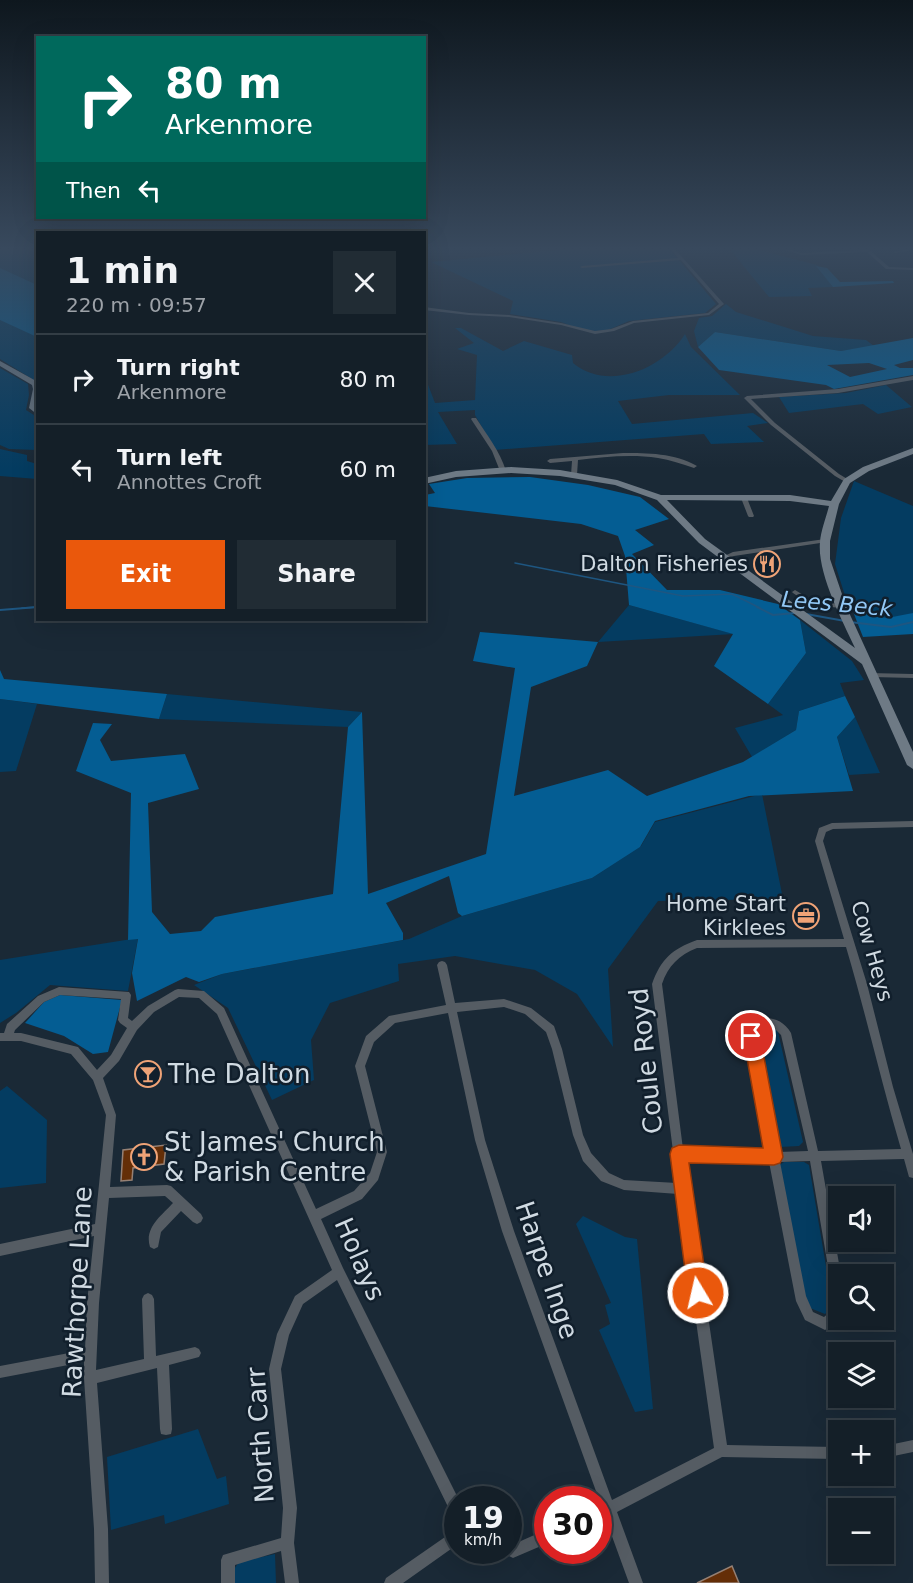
<!DOCTYPE html>
<meta charset="utf-8">
<style>
body{margin:0;font-family:"DejaVu Sans",sans-serif;background:#212c34;color:#f1f3f6;height:100vh;display:flex;flex-direction:column;font-size:22px;white-space:nowrap}
*{box-sizing:border-box;margin:0}
p{font-size:20px;color:#9da2a8}
.icon{flex:none;width:33px;height:33px;fill:none;stroke:currentColor;stroke-width:2;stroke-linecap:round;stroke-linejoin:round}
.map{position:relative;flex:1;overflow:hidden}
.drawer{position:absolute;left:36px;top:231px;width:390px;height:390px;display:flex;flex-direction:column;background:#141f28;border-radius:0px;box-shadow:0 6px 24px #0002,0 0 0 2px #333d45}
.drawer>*{flex:none}
.hud{position:absolute;left:36px;top:36px;width:390px;height:183px;border-radius:0px;box-shadow:0 6px 24px #0002,0 0 0 2px #333d45;background:#00695c;color:#fff;overflow:hidden}
.buttons{position:absolute;left:828px;top:1186px;display:grid;gap:12px}
.buttons a{display:grid;place-items:center;width:66px;height:66px;border-radius:0px;background:#141f28;box-shadow:0 6px 24px #0002,0 0 0 2px #333d45;font-size:30px}
.speed{position:absolute;left:444px;top:1486px;display:flex;gap:12px;font-size:30px;font-weight:700;text-align:center}
.speed>*{display:grid;place-content:center;width:78px;height:78px;border-radius:50%;background:#141f28;box-shadow:0 6px 24px #0002,0 0 0 2px #333d45;line-height:1}
.speed small{font-size:15px;font-weight:400}
.speed .limit{border:9px solid #d22;background:#fff;color:#111}
.pin{position:absolute;display:grid;place-items:center;width:51px;height:51px;color:#fff;margin:-26px;border:3px solid #fff;border-radius:50%;box-shadow:0 2px 6px #0007}
.me{position:absolute;width:66px;margin:-33px;rotate:351deg;stroke-linejoin:round;filter:drop-shadow(0 0 4px #0008)}
.turn{display:flex;align-items:center;gap:21px;height:126px;padding:0 30px;font-size:27px}
.turn .icon{width:78px;height:78px;stroke-width:2.5}
.turn b{display:block;font-size:42px;line-height:51px}
.then{display:flex;align-items:center;height:57px;padding:0 30px;background:#0003;gap:12px;font-size:22px}
.round{display:grid;place-items:center;flex:none;width:63px;height:63px;border-radius:0px;background:#212c34}
.head{display:flex;align-items:center;justify-content:space-between;height:102px;padding:0 30px}
h1{font-size:36px;font-weight:800;line-height:45px}
.button{display:flex;gap:12px;margin-top:auto;padding:12px 30px}
.button a{flex:1;height:69px;border-radius:0px;background:#ea580c;color:#fff;font-size:24px;font-weight:800;line-height:69px;text-align:center}
.button a+a{background:#212c34;color:#f1f3f6}
ul{padding:0;list-style:none}
li{display:flex;align-items:center;gap:18px;height:90px;padding:0 30px;border-top:2px solid #333d45}
li div{flex:1}
li b{display:block;font-size:22px}
li em{font-style:normal}
.map>svg:first-child{display:block}
.green{fill:#043c61}
.forest{fill:#045d93;fill-rule:evenodd}
.lines{fill:none;stroke-linecap:round;stroke-linejoin:round}
.stream-far1{stroke:#1e5681;stroke-width:1.5}
.stream{stroke:#1e5681;stroke-width:2}
.building{fill:#642e07;stroke:#958074;stroke-width:1.5}
.street{fill:#555c63;fill-rule:evenodd}
.secondary{fill:#6e7a85;fill-rule:evenodd}
.route{fill:#ea580c;stroke:#983908;stroke-width:1.5}
.labels{text-anchor:middle;dominant-baseline:central;stroke-width:5;stroke-linejoin:round;paint-order:stroke}
.poi-label{font-size:21px;fill:#d0dae2;stroke:#111f2c;text-anchor:end}
.street-label{font-size:21px;fill:#d0dae2;stroke:#111f2c}
.water-label{font-size:22px;font-style:italic;fill:#92c8f6;stroke:#111f2c}
.near-street-label{font-size:26px;fill:#d0dae2;stroke:#111f2c}
.near-poi-label{font-size:26px;fill:#d0dae2;stroke:#111f2c;text-anchor:start}
</style>
<div class="map">
<svg width="913" height="1583" viewBox="0 0 913 1583">
<rect width="100%" height="100%" fill="#1a2936"/>
<path class="green" d="M0,247H37V382L0,359Z
M591,247H668L716,304L705,313L629,321L608,330L595,331L582,330L561,322L510,314L513,301L431,262Z
M728,247H747L817,265L833,287L808,288L812,296L769,297Z
M726,304L736,312L813,336L866,340L874,346L841,351L715,332L698,347L694,331L699,318L712,316Z
M455,328H461L503,351L524,341L572,355L573,363C608,392 663,369 685,334L691,347L740,395H669L618,401L632,424L753,413L768,423L747,426L764,442L711,444L704,434L495,450L475,415V410L438,412L457,444L425,445L424,374L435,403L475,400L477,355L457,349L474,343Z
M0,368L28,384L29,395L26,410L37,417V450L9,449L0,445Z
M886,385L912,407L878,414L863,404L789,413L779,397L846,393Z
M0,449L27,455V461L37,464V479L0,476Z
M854,481L913,506V613L910,615L887,618L852,609L847,602L835,564L841,518Z
M629,605L734,634L598,642Z
M800,620L852,661L864,680L840,683L845,696L799,711L796,730L752,757L735,728L783,715L768,704L806,653Z
M167,694L362,712L348,727L159,719Z
M0,699L37,704L16,771L0,772Z
M855,717L880,773L849,775L837,737Z
M762,794L783,899L658,901L608,969L613,1047L577,994L535,970L455,956L398,964L399,981L330,1003L311,1040L314,1080L272,1100L228,1008L194,985L222,974L409,939L462,916L592,878L641,846L655,822Z
M138,938L128,991L50,985L16,1013L0,1023V960Z
M764,1023L776,1029L778,1032L803,1142L799,1146L780,1147L776,1142L756,1033L757,1027Z
M7,1086L47,1120L46,1183L0,1188V1091Z
M784,1162H804L809,1165L832,1302V1307L825,1314L810,1308L805,1299L780,1165Z
M583,1216L625,1237L637,1239L653,1409L635,1412L599,1330L610,1324L605,1305L611,1303L576,1224Z
M198,1429L217,1479L226,1476L229,1504L165,1524L164,1515L111,1530L107,1457Z
M275,1554L276,1583H232V1572L239,1562Z"/>
<path class="forest" d="M816,266L827,268L840,282L893,281L894,283L833,287Z
M0,268L37,285V337L0,320Z
M715,332L841,351L913,338V360L894,365L900,368H913V375L834,389L826,385L719,370L698,347ZM869,363L887,369L850,377L827,365Z
M530,477L588,485L640,497L669,519L635,530L654,545L632,554L667,590H720L778,604L800,620L806,653L768,704L714,666L733,634L629,605L625,556L618,536L581,524L425,506V495L435,493L429,484L467,478Z
M852,609L887,618L913,613V634L863,637Z
M480,632L598,642L587,666L531,687L514,796L608,770L647,796L743,762L796,730L799,711L845,696L855,717L837,737L853,791L749,796L655,821L640,847L592,878L462,916L458,913L449,876L386,903L403,933V940L222,974L199,982L186,977L137,1001L132,973L138,939L128,940L131,793L76,771L93,723L112,724L100,740L111,761L185,754L199,789L148,803L152,912L170,934L201,931L215,917L333,894L348,727L362,712L368,894L486,854L515,668L473,661Z
M0,670L4,679L167,694L159,719L0,699Z
M60,995L122,1000L108,1052L93,1054L64,1036L25,1023L44,1002Z"/>
<g class="lines">
<path class="stream-far1" d="M515,563L683,596L732,594L760,608
M22,608L38,607"/>
<path class="stream" d="M757,607L773,615L795,613
M0,610L38,607
M806,614L845,621
M850,622L891,627L913,622"/>
</g>
<path class="building" d="M805,907L817,915L807,926L795,918Z
M166,1145L164,1164L133,1168L132,1180L121,1181L123,1150Z
M732,1566L739,1583H697Z"/>
<g class="lines">
<path class="street" d="M669,247H673L724,304L709,315L634,323L614,331L595,334L561,325L509,317L469,315L424,310V307L469,313L509,315L561,323L595,331L611,329L633,321L708,313L719,304L681,260L582,268L580,267L582,266L678,258Z
M776,247H782L801,253L864,250L861,247H866L889,267L913,268V270L886,269L867,252L801,255Z
M913,248V250L895,253L893,252Z
M913,376V380L838,393L751,399L775,423L839,474L849,480V482L847,483L835,476L771,425L744,398L747,396L838,389Z
M472,418H476C487,435 500,451 506,471L505,472L500,471L492,451L471,419Z
M623,453C647,453 675,453 697,466L694,468C682,464 670,460 658,458C631,454 604,457 578,460L577,475L574,477L571,475L572,461L550,463L547,461L550,459Z
M744,496L747,498L754,516L753,517H749L748,516L741,498Z
M825,539L827,540V542L734,556L723,560L720,558L733,552Z
M795,590L815,602L841,604L844,606L841,608L811,605L793,593L792,592Z
M869,673L913,674V678L872,677H869L868,675Z
M913,821V827L833,829L826,832L823,841L867,984L893,1087L913,1154V1178L909,1177L904,1159L821,1161L841,1275H838L839,1320L825,1330L805,1320L796,1301L769,1162L685,1159L727,1445L838,1447V1459L722,1457L617,1512L643,1583H629L605,1517L598,1520V1507L601,1505L502,1231L475,1140L448,1013L395,1023L374,1042L365,1066L387,1152L378,1180L362,1199L321,1219L343,1268L459,1500H458V1518L453,1517L337,1280L303,1304L289,1335L281,1369L297,1508L294,1543L299,1583H285L281,1551L235,1565V1583H221V1560L223,1555L281,1538L283,1508L269,1369L277,1334L295,1296L332,1270L217,1014L199,998L179,997L154,1012L137,1030L119,1061L103,1078L116,1115L110,1187L167,1185L171,1186L201,1214L203,1218L201,1222L197,1224L193,1222L181,1211L161,1232L158,1247L154,1249L150,1247C144,1228 161,1216 173,1203L165,1196L109,1198L99,1303L96,1370L144,1359L142,1299L144,1295L148,1293L152,1295L154,1299L156,1356L195,1347L199,1349L201,1353L199,1357L169,1365L172,1429L171,1434L166,1435L161,1434L160,1429L157,1368L97,1383L108,1529L109,1583H95L94,1529L84,1378V1362L0,1378V1366L85,1350L87,1303L94,1236L0,1256V1244L95,1224L106,1115L93,1080L71,1054L21,1041H0V1033H4L7,1024L38,996L59,987L129,992L131,995L128,1018L132,1021L148,1006L175,990L178,989L204,991L224,1008L316,1209L354,1191L370,1173L377,1152L355,1066L366,1036L389,1016L446,1005L437,965L439,962L442,961L445,962L447,965L455,1003L504,999L531,1008L554,1026L555,1029L562,1049L583,1135L591,1153L609,1173L624,1180L677,1183L652,984C661,959 672,949 697,940L844,939L815,841L819,828L832,823ZM846,947C866,1014 881,1082 901,1149L818,1151L791,1033C782,1018 767,1015 751,1021L746,1036L767,1152L683,1149L662,984C668,966 679,955 697,948ZM60,995L121,999L118,1020L120,1023L127,1028L111,1055L97,1070L78,1047L21,1033H14L15,1030L44,1002ZM504,1007L525,1014L546,1032L552,1049L573,1135L583,1161L601,1181L624,1190L678,1194L714,1448L612,1500L514,1231L485,1140L457,1012ZM768,1026L775,1029L781,1035L808,1151L778,1152L756,1036L759,1027ZM810,1161L832,1290L834,1294L837,1295L834,1297L831,1311L824,1317L813,1312L806,1296L780,1162Z
M913,1440V1452L884,1458V1446Z
M458,1528V1544L403,1583H384L386,1578Z
M548,1529V1543L513,1558L503,1553L502,1551H508V1541L514,1544Z"/>
<path class="secondary" d="M0,361L38,382V415L29,408L33,389L32,385L0,366Z
M913,448V454L869,471L850,483L839,504L830,541V559L846,606L913,752V769L907,765L862,664L699,543L657,500L615,485L560,476L511,473L456,477L424,484V478L456,471L511,467L560,470L617,480L661,495H790L831,501L844,479L863,467ZM667,500L790,501L829,506C826,518 821,530 820,542C817,573 842,620 855,648L705,539Z"/>
</g>
<linearGradient id="sky" x2="0" y2="1"><stop stop-color="#0e171e"/><stop offset="0.53" stop-color="#38495d"/><stop offset="1" stop-color="#38495d" stop-opacity="0"/></linearGradient>
<rect width="913" height="469" fill="url(#sky)"/>
<path class="route" d="M751,1029L757,1031L760,1036L783,1157L780,1163L774,1165L689,1163L708,1293L705,1300L698,1302L691,1300L688,1293L670,1154L672,1148L679,1145L763,1148L743,1036L746,1031Z"/>
<defs>
<symbol id="restaurant-ring" viewBox="-11 -11 22 22"><circle r="9.5" fill="#111f2c" stroke="#efa377" stroke-width="1.5"/><path d="M-5-6h1v4h1v-4h1v4h1v-4h1v5L-1.5 .5V6h-2V.5L-5-1ZM5-6V6H3V1.5H1.5Q1.5-4 5-6Z" fill="#efa377"/></symbol>
<symbol id="office-ring" viewBox="-11 -11 22 22"><circle r="9.5" fill="#111f2c" stroke="#efa377" stroke-width="1.5"/><path d="M-6-3h4V-5.5h4V-3h4V5H-6ZM-1-4.5V-3h2v-1.5ZM-6 0V1H6V0Z" fill="#efa377"/></symbol>
<symbol id="bar-ring" viewBox="-11 -11 22 22"><circle r="9.5" fill="#111f2c" stroke="#efa377" stroke-width="1.5"/><path d="M-6-5H6L.8 .8V4.5H3.5V6h-7V4.5H-.8V.8Z" fill="#efa377"/></symbol>
<symbol id="church-ring" viewBox="-11 -11 22 22"><circle r="9.5" fill="#111f2c" stroke="#efa377" stroke-width="1.5"/><path d="M-1.2-6h2.4v3.5h3.3v2.4h-3.3V6h-2.4V-.1h-3.3v-2.4h3.3Z" fill="#efa377"/></symbol>
</defs>
<g fill-rule="evenodd">
<use href="#restaurant-ring" x="752" y="549" width="30" height="30"/>
<use href="#office-ring" x="791" y="901" width="30" height="30"/>
<use href="#bar-ring" x="133" y="1059" width="30" height="30"/>
<use href="#church-ring" x="129" y="1142" width="30" height="30"/>
</g>
<g class="labels">
<g class="poi-label">
<text x="748" y="564">Dalton Fisheries</text>
<text x="786" y="904">Home Start<tspan x="786" dy="24">Kirklees</tspan></text>
</g>
<g class="street-label">
<text transform="translate(872 951) rotate(74)">Cow Heys</text>
</g>
<g class="water-label">
<text transform="translate(837 604) rotate(5)">Lees Beck</text>
</g>
<g class="near-street-label">
<text transform="translate(646 1061) rotate(-96)">Coule Royd</text>
<text transform="translate(360 1259) rotate(66)">Holays</text>
<text transform="translate(547 1270) rotate(71)">Harpe Inge</text>
<text transform="translate(77 1292) rotate(-87)">Rawthorpe Lane</text>
<text transform="translate(260 1435) rotate(-94)">North Carr</text>
</g>
<g class="near-poi-label">
<text x="168" y="1074">The Dalton</text>
<text x="164" y="1142">St James' Church<tspan x="164" dy="30">&amp; Parish Centre</tspan></text>
</g>
</g>
</svg>
<div class="buttons">
<a><svg class="icon" aria-label="sound" viewBox="0 0 24 24"><path d="M4 9h4l5-4v14l-5-4H4zM17 9q2 3 0 6"/></svg></a>
<a><svg class="icon" aria-label="search" viewBox="0 0 24 24"><circle cx="10" cy="10" r="6"/><path d="M15 15l6 6"/></svg></a>
<a><svg class="icon" aria-label="layers" viewBox="0 0 24 24"><path d="M12 4l9 5-9 5-9-5zM3 14l9 5 9-5"/></svg></a>
<a>+</a>
<a>−</a>
</div>
<div class="speed"><div>19<small>km/h</small></div><div class="limit">30</div></div>
<div class="pin" style="left:751px;top:1036px;background:#d93025"><svg class="icon" aria-label="arrive" viewBox="0 0 24 24"><path d="M6 21V4h12l-3 4 3 4H6"/></svg></div>
<svg class="me" style="left:698px;top:1293px" viewBox="-20 -20 40 40"><circle r="17" fill="#ea580c" stroke="#fff" stroke-width="3"/><path d="M0-11L8 9 0 5-8 9z" fill="#fff"/></svg>
<div class="hud">
<div class="turn"><svg class="icon" aria-label="right" viewBox="0 0 24 24"><path d="M7 20v-9h11M14 6l5 5-5 5"/></svg><div><b>80 m</b>Arkenmore</div></div>
<div class="then">Then<svg class="icon" aria-label="left" viewBox="0 0 24 24"><path d="M17 20v-9H6M10 6l-5 5 5 5"/></svg></div>
</div>
<section class="drawer">
<div class="head"><div><h1>1 min</h1><p>220 m · 09:57</p></div><a class="round"><svg class="icon" aria-label="close" viewBox="0 0 24 24"><path d="M6 6l12 12M18 6L6 18"/></svg></a></div>
<ul>
<li><svg class="icon" aria-label="right" viewBox="0 0 24 24"><path d="M7 20v-9h11M14 6l5 5-5 5"/></svg><div><b>Turn right</b><p>Arkenmore</p></div><em>80 m</em></li>
<li><svg class="icon" aria-label="left" viewBox="0 0 24 24"><path d="M17 20v-9H6M10 6l-5 5 5 5"/></svg><div><b>Turn left</b><p>Annottes Croft</p></div><em>60 m</em></li>
</ul>
<div class="button"><a>Exit</a><a>Share</a></div>
</section>
</div>
